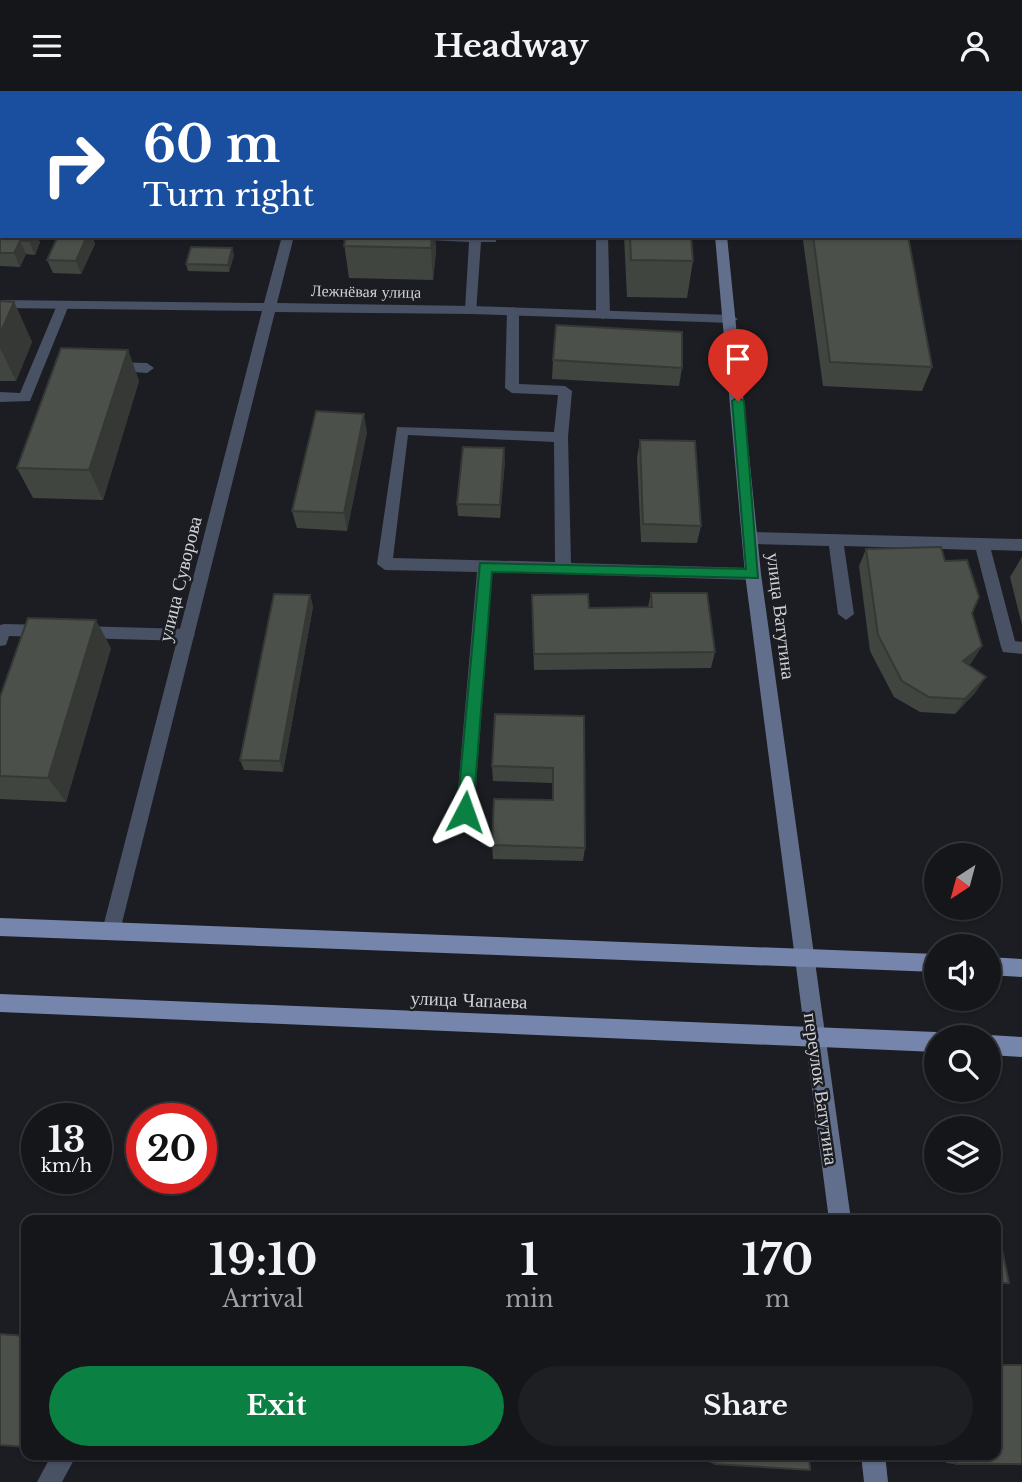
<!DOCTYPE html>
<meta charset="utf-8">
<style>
body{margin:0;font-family:"Libre Baskerville",serif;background:#1d1f23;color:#f1f3f6;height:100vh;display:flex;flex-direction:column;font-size:26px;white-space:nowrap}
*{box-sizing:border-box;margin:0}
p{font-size:23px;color:#9d9fa2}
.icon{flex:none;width:38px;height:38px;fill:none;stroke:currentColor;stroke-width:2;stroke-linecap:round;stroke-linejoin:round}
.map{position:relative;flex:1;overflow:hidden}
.panel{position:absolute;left:21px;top:1124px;width:980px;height:245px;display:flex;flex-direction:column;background:#14161a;border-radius:14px;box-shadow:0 2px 5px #0004,0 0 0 2px #333539}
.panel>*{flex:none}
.banner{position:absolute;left:0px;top:0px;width:1022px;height:147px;box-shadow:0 2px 5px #0004,0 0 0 2px #333539;background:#1a4fa0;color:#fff;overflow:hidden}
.needle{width:46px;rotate:216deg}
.buttons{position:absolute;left:924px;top:752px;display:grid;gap:14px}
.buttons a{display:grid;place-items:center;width:77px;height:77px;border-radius:50%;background:#14161a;box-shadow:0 2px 5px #0004,0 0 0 2px #333539;font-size:35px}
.speed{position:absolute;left:21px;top:1012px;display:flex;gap:14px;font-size:35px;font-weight:700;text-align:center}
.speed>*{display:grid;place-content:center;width:91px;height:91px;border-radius:50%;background:#14161a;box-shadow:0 2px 5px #0004,0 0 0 2px #333539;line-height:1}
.speed small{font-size:18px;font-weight:400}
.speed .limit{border:10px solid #d22;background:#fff;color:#111}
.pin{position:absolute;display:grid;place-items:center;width:60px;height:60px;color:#fff;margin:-72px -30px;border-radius:50% 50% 50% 0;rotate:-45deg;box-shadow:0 0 7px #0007}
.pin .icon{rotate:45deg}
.me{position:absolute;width:77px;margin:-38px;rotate:4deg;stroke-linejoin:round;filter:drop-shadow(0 0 5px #0008)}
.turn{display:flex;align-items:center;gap:24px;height:147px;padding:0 28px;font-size:32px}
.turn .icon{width:91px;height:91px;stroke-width:2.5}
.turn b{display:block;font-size:49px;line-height:60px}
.eta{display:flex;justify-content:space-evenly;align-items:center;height:119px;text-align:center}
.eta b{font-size:42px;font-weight:700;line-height:49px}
.primary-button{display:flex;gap:14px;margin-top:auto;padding:14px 28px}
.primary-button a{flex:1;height:80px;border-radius:42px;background:#0b8043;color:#fff;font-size:28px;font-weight:700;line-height:80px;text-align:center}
.primary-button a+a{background:#1d1f23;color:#f1f3f6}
header{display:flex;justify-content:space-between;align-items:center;height:91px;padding:0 28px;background:#14161a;font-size:32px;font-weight:700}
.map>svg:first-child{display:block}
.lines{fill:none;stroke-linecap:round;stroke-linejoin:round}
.service{fill:#495164;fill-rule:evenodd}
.minor{fill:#495164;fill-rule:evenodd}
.secondary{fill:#626f8c;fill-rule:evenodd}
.primary{fill:#7585ab;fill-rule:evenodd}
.wall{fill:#414540}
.shaded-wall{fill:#353834}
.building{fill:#4c504a;stroke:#353834;stroke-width:2}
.route{fill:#0b8043;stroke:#07532c;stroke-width:2}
.labels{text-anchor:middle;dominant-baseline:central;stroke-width:5;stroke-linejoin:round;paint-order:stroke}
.far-street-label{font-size:16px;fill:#d0d1d5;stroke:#1b1d22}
.street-label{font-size:19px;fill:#d0d1d5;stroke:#1b1d22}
</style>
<header><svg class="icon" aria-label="menu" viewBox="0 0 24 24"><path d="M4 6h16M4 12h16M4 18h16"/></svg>Headway<svg class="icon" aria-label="person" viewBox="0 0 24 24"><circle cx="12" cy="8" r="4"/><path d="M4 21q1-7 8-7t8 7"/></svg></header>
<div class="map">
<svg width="1022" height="1391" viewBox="0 0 1022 1391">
<rect width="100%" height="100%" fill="#1b1d22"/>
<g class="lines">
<path class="service" d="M477,0H487V2H477Z
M571,0H581V2H571Z
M1020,43H1022V49H1020Z
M422,145H496V151H481L476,222H466L465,219L469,151L428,149Z
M596,145H608L610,224L603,228L596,224Z
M63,210L69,214L30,310L0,311V301L20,302L57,214Z
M513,216L519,220V293L565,295L572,300L568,346L571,472L753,477L761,483L753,489L492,481L474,721L471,727L465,729L459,727L456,721L477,481L385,479L377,473L397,336L554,341L558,304L512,302L505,297L507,220ZM408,344L554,351L555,471L393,467Z
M112,271L147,272L154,277L147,282L107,279L105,276Z
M750,441L1022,448V460L991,459L1015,550L1022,551V563L1003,561L1001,556L976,459L844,455L854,523L846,529L838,523L829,455L750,453L742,447Z
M4,533L47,534L55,540L47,546L9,545L6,554L0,555V534Z
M79,535L187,538L195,544L187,550L79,547L71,541Z
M52,1363H77L62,1391H37Z"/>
<path class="minor" d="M319,0H329V2H319Z
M282,145H294L277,212L471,215L731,224L738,228L731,232L471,223L275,221L120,840L118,846L111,849L104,846L102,840L262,220L0,217V209L264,212Z"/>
<path class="secondary" d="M699,0H709V2H699Z
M715,145H727L761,483L851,1129H829L745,483Z
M861,1363H885L888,1391H864Z"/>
<path class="primary" d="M0,827L936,863V881L0,845Z
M989,866L1022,868V886L989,884Z
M0,903L936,941L944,947H936V961L0,921Z
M989,944L1022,946V966L989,964V947H983Z"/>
</g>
<path class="wall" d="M0,0H61V2H2V10H0Z
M91,0H143L142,2H92Z
M382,0H426L425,2H382Z
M794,0H1022V30L1020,35V2H794Z
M0,137L40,151L35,164L26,163L20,176L0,175Z
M58,145H92L95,153L81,183L53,182L47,169Z
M343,145H435L436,160L433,189L349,187Z
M624,145H691L693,170L687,207L627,206Z
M804,145H908L932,276L922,300L823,295L803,149Z
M234,164L229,181L188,180L186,173Z
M0,210L14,211L32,251L16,290H0Z
M128,259L139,290L103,409L33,407L17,377Z
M553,269L682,277L679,295L552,288Z
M367,341L347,440L297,437L292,420Z
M640,349L701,435L697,452L641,451L637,367Z
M505,370L500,427L458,425L457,413Z
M866,458L945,470L972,522L982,555L971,572L969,574L975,602L955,623L920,621L894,606L870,560L859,475Z
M1022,466V534L1010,486Z
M651,502L715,561L711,577L534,579L532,504L589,517L648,516Z
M310,504L313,516L283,681L244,679L240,669Z
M111,557L66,711L0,708V606Z
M584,625L585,757L583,770L493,768L492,754L552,709V692L493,690L492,675Z
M708,1363H809L715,1373L708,1371Z
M945,1363H996L956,1373L946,1372Z"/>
<path class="shaded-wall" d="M133,0H143L142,2H133Z
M31,145H37L40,151L35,164L29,150Z
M87,145H92L95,153L81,183L76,170Z
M432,145H435L436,160L433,189L431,157Z
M20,150L26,163L20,176L14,162Z
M232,157L234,164L229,181L228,174Z
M14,211L32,251L16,290L0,257V243Z
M128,259L139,290L103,409L89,379Z
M364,323L367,341L347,440L344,422Z
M504,357L505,370L500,427V414Z
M310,504L313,516L283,681L280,670Z
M96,529L111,557L66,711L48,687Z
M982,555L971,572L953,586L963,570Z
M986,586L975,602L955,623L965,608Z"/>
<path class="building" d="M256,0H283L282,2H255Z
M486,0L566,1V2H486Z
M610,0H677V2H610Z
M804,0H849V2H804Z
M984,0H1022V1Z
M0,137H2V145H31L29,150H20L14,162H0Z
M58,145H87L76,170L47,169Z
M346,145H432L431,157L344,155Z
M630,145H691L693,170L631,169Z
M813,145H908L932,276L830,271Z
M191,156L232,157L228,174L186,173Z
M0,210L14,211L0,243Z
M556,234L682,241V277L553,269Z
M61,257L128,259L89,379L17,377Z
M316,320L364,323L344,422L292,420Z
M640,349L695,350L701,435L643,433Z
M463,356L504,357L500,414L457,413Z
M941,456L945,470L967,469L979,506L972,522L982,555L963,570L986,586L965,608L929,606L902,590L878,544L866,458Z
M651,502H707L715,561L534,563L532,504L588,503L589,517L652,516Z
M274,503L310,504L280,670L240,669Z
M28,527L96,529L48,687L0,685V606Z
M495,623L584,625L585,757L492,754L494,708L553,709V677L492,675Z
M709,1125L774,1128V1129H709Z
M996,1149H1000L1009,1192H996Z
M0,1243L26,1245V1356L0,1354Z
M996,1274H1022V1373H956L954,1363H996Z
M714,1363H809L810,1379L715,1373Z"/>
<path class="route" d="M738,306L744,310L758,487L492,481L473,721L471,726H459L457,721L480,472L746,478L732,310Z"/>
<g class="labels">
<g class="far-street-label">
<text transform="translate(366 200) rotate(1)">Лежнёвая улица</text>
</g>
<g class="street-label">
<text transform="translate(180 488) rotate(-76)">улица Суворова</text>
<text transform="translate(781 525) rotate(83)">улица Ватутина</text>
<text transform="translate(469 909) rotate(2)">улица Чапаева</text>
<text transform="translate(821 998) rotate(82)">переулок Ватутина</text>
</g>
</g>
</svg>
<div class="buttons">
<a><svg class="needle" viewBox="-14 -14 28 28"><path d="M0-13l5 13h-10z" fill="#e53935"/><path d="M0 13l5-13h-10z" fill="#9d9fa2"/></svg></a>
<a><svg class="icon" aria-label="sound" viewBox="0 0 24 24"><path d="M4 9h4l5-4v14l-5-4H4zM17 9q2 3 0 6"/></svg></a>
<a><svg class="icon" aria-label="search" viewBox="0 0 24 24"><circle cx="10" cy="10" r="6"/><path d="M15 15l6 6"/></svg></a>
<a><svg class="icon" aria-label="layers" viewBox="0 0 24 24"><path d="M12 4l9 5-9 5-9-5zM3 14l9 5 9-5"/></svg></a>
</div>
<div class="speed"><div>13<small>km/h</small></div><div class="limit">20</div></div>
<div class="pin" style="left:738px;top:310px;background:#d93025"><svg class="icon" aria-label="arrive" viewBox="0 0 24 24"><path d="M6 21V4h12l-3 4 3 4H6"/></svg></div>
<svg class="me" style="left:465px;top:721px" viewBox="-20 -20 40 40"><path d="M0-17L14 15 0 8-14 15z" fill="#0b8043" stroke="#fff" stroke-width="4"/></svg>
<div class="banner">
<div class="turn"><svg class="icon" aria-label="right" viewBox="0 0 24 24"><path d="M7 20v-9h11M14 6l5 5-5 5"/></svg><div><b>60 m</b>Turn right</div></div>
</div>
<section class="panel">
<div class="eta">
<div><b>19:10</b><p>Arrival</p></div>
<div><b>1</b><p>min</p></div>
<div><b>170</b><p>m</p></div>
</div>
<div class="primary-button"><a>Exit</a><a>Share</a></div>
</section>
</div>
